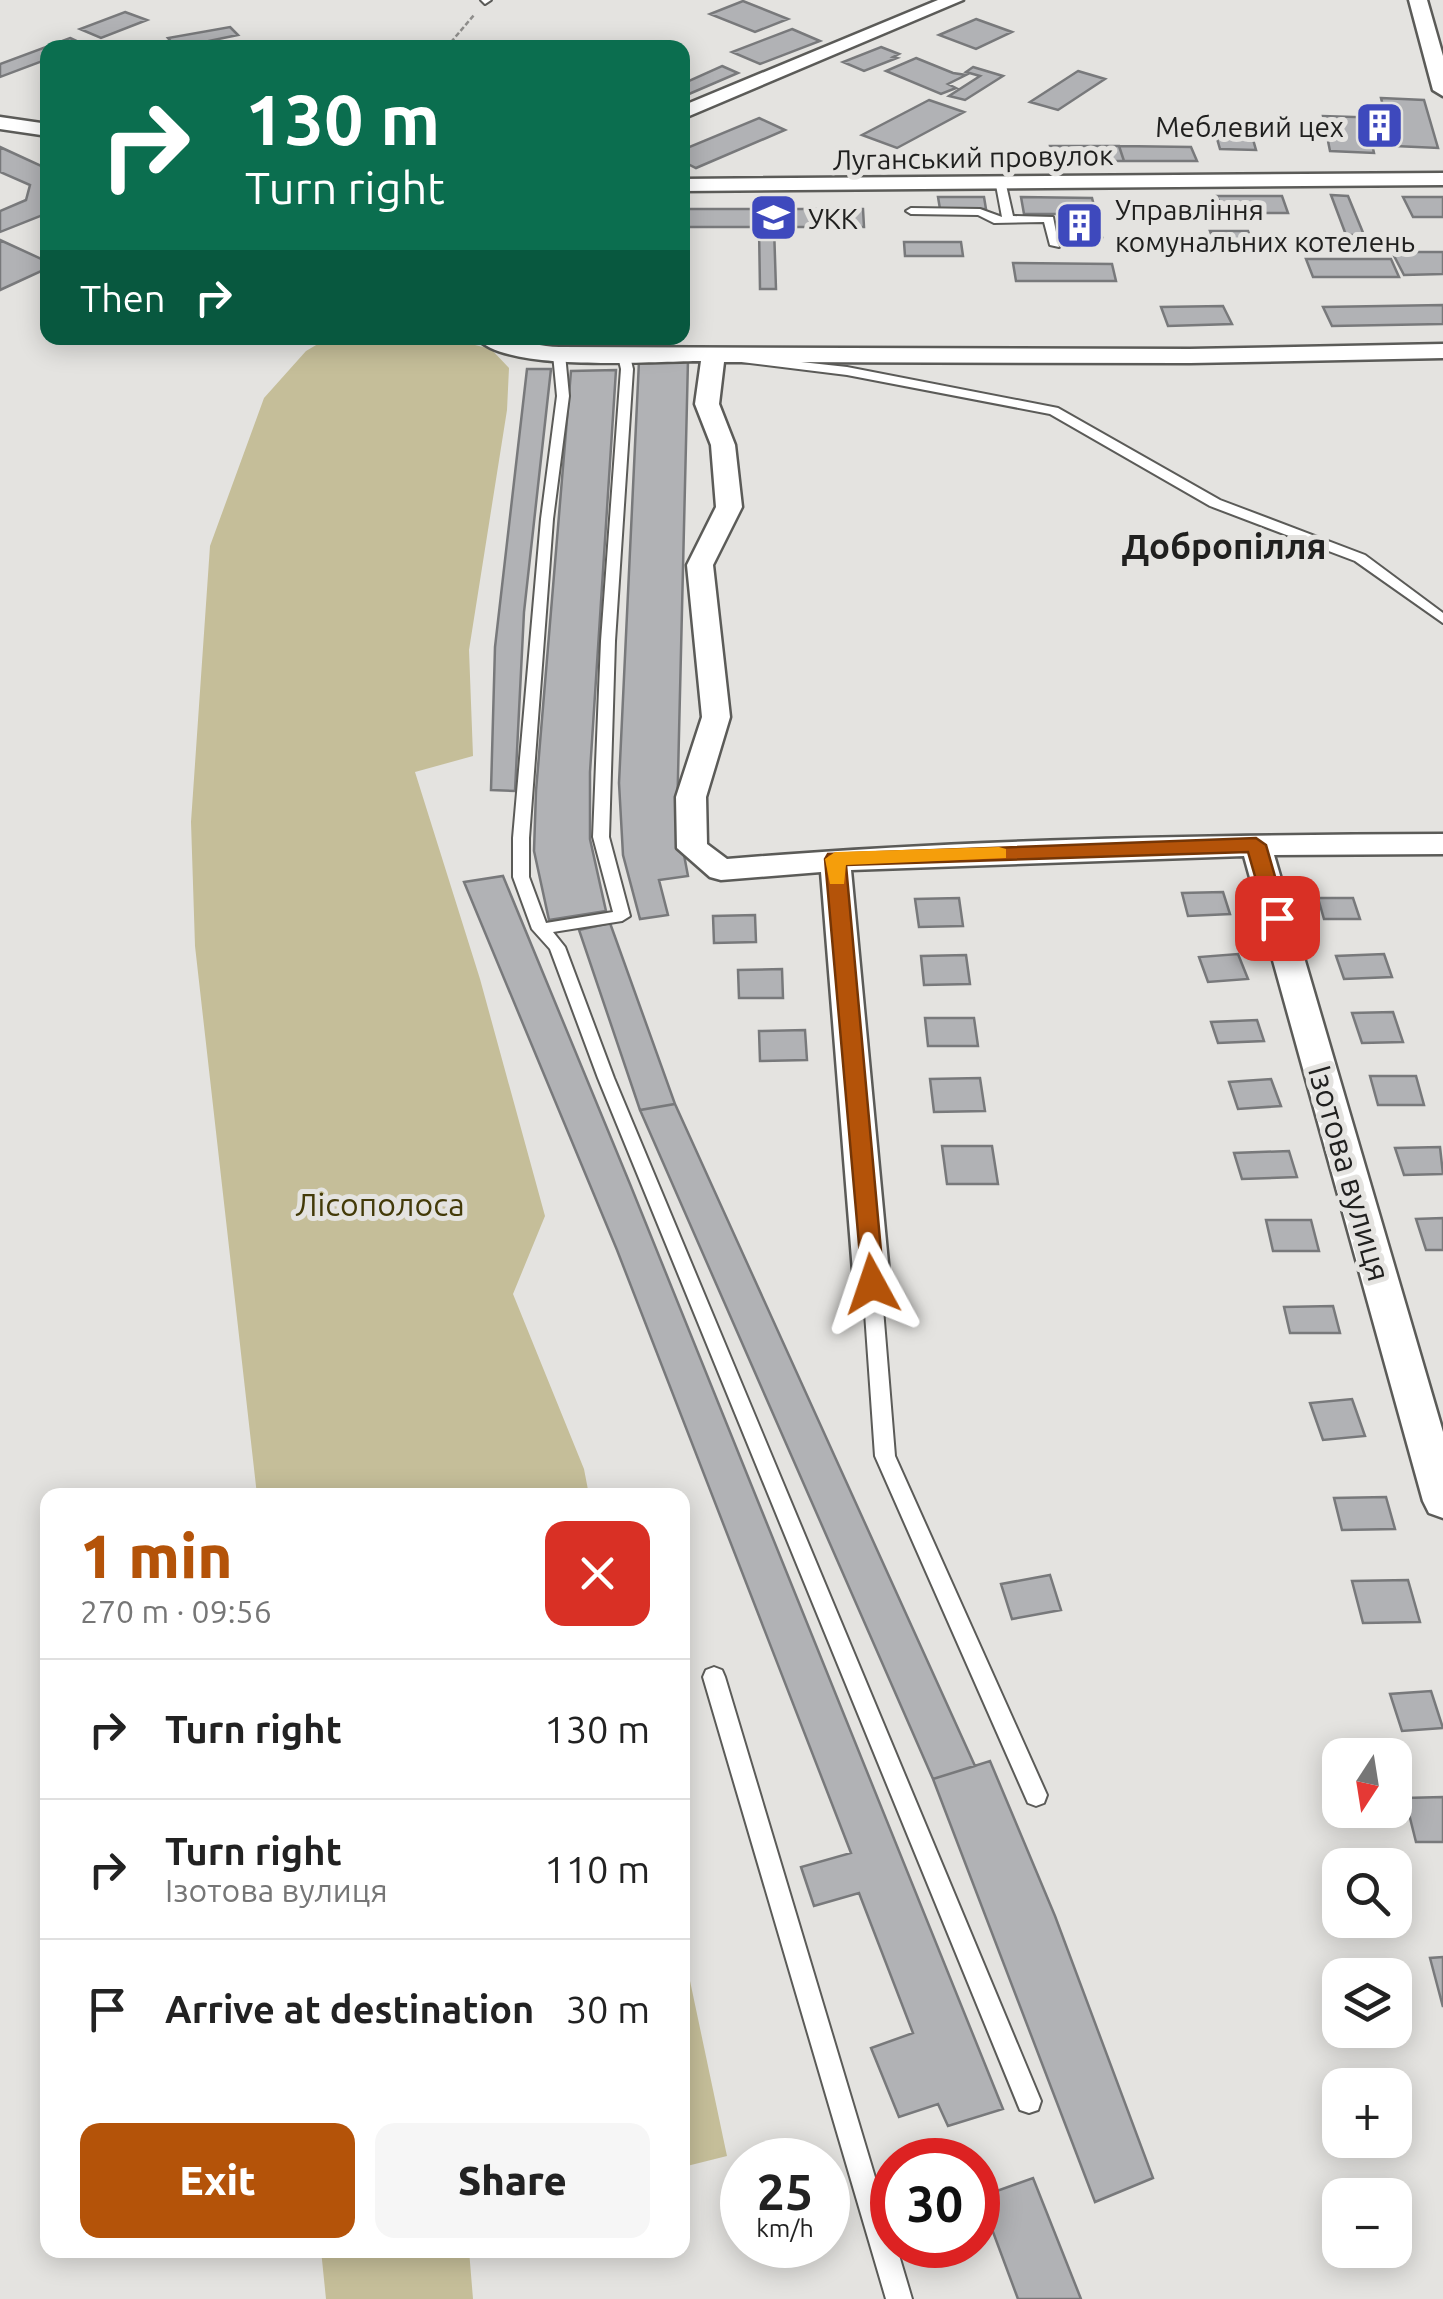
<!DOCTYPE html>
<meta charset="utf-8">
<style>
body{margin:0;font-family:Ubuntu,sans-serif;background:#f6f6f6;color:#222;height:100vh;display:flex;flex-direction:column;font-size:38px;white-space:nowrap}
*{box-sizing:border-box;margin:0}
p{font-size:32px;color:#767676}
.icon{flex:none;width:55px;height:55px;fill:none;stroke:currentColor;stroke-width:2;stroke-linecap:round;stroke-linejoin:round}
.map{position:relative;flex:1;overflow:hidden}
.details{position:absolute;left:40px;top:1488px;width:650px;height:770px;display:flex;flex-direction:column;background:#fff;border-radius:20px;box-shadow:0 5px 25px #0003}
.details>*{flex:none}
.guide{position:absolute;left:40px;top:40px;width:650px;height:305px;border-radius:20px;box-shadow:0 5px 25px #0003;background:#0b6e4f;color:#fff;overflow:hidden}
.needle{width:65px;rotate:192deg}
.controls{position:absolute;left:1322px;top:1738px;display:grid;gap:20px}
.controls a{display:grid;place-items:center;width:90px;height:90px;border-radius:20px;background:#fff;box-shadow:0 5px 25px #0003;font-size:50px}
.speed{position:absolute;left:720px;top:2138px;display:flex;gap:20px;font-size:50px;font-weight:700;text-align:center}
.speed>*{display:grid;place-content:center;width:130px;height:130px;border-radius:50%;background:#fff;box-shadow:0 5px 25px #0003;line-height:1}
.speed small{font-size:25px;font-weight:400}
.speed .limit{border:15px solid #d22;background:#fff;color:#111}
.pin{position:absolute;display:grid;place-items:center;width:85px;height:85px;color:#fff;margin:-42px;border-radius:20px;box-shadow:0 5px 15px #0006}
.me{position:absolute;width:110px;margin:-55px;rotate:355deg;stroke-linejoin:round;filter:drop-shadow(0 0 8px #0008)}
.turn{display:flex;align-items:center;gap:35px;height:210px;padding:0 40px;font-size:45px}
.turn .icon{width:130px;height:130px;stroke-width:2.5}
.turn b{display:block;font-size:70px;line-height:85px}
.then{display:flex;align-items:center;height:95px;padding:0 40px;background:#0003;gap:20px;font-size:38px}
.round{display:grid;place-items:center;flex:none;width:105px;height:105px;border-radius:20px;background:#f6f6f6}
.overview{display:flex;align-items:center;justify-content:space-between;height:170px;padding:0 40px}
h1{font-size:60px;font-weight:800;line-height:75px;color:#b45309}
.button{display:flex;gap:20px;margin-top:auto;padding:20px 40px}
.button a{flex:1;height:115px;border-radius:20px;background:#b45309;color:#fff;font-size:40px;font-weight:800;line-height:115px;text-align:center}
.button a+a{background:#f6f6f6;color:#222}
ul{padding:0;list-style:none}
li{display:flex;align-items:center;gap:30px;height:140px;padding:0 40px;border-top:2px solid #e0e0e0}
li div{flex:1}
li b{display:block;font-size:38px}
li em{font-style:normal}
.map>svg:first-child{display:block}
.green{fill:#c5be99}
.building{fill:#b1b2b5;stroke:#78797b;stroke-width:2.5}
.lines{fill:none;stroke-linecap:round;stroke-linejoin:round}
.service-casing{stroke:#5b5b58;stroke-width:4}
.minor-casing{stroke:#5b5b58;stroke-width:5}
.path{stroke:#8f8e8c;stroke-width:2.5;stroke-dasharray:5 2.5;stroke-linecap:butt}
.service{fill:#fff;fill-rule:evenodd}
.minor{fill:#fff;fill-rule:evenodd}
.route{fill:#b45309;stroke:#753606;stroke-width:2.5}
.slow{fill:#f59e0b}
.labels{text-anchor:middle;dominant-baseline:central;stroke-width:10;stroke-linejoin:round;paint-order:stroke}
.far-poi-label{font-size:28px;fill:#20201f;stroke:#e4e3e0;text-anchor:start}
.far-street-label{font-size:28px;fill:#20201f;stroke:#e4e3e0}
.street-label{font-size:32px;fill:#20201f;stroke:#e4e3e0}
.park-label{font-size:32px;fill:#433a08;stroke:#e4e3e0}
.far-district-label{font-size:35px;font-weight:bold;fill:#20201f;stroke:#e4e3e0}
</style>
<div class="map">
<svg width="1443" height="2299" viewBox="0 0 1443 2299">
<rect width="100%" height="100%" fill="#e4e3e0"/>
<path class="green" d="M328,338H447L491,349L509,368L507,410L469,650L473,756L415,772L480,979L545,1216L513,1294L584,1469L589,1495H257L195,946L191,822L210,546L264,398L306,351Z
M682,1943L727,2156L683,2167H682Z
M321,2250H469L473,2299H326Z"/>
<path class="building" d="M743,1L788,19L755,32L710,14Z
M125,12L147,20L101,38L80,29Z
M976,19L1012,32L976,49L939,35Z
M230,27L238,35L199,43L204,48H177L168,38Z
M792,29L820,41L760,64L732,52Z
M70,38L85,45L48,48V59L0,77V64Z
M881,47L899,54L893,57L897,58L864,71L843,62Z
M916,58L953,73L966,75L948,84L956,88L941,94L886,71Z
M722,66L738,73L682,97V84Z
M973,67L1003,76L965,100L949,96L980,76L966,72Z
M1078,71L1105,79L1058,110L1030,102Z
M1381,98L1424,100L1438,148L1395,146L1392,136L1370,135L1374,153L1330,151L1323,116L1386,118Z
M929,100L964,112L897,148L862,135Z
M759,118L785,130L696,168L682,161V150Z
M1214,128L1250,129L1256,150L1220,149Z
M1050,146H1119L1124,161H1053Z
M1119,146L1191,147L1197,161H1124Z
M0,147L48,169V213L0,232V211L26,200L30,185L0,172Z
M1331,195L1348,196L1364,235H1346Z
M1217,196H1282L1288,213H1223Z
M938,197H984L986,209H940Z
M1021,197L1092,198L1102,237H1064L1059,214H1024Z
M1403,197H1443V217H1413Z
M682,209H863L864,227H682Z
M759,227H774L776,289H760Z
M1210,231H1248L1254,247H1227L1224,239H1213Z
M0,240L48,262V268L0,290Z
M904,242H961L963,256H905Z
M1392,252H1443V274L1404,275Z
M1306,259H1391L1399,277H1313Z
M1013,263L1112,264L1116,281H1016Z
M1443,305V324L1332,326L1323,307Z
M1223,306L1232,324L1168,326L1161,307Z
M688,360L677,818L688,876L659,880L668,915L640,919L623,855L619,783L639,361Z
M527,369H551L524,612L515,791L491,790L495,647Z
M616,370L590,772V839L606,911L549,920L534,851L536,791L571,371Z
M503,876L630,1184L1003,2109L948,2126L938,2104L899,2117L871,2048L913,2033L859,1893L814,1906L801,1867L851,1853L617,1250L464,882Z
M1223,892L1230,914L1188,916L1182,893Z
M959,898L963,926L919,927L915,899Z
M1318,898H1353L1360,919H1324Z
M755,915L756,942L714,943L713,916Z
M610,923L675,1104L640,1110L579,930Z
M1238,954L1248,979L1208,982L1199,957Z
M1384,954L1392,977L1344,979L1336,956Z
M966,955L970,984L924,985L921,956Z
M782,969L783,998H739L738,970Z
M1393,1012L1403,1042L1362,1043L1352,1013Z
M925,1018H974L978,1046H928Z
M1257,1020L1264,1041L1218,1043L1211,1022Z
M805,1030L807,1060L760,1061L759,1031Z
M1370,1076H1416L1424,1105H1378Z
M980,1078L985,1111L934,1112L930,1079Z
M1271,1079L1281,1106L1238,1109L1229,1082Z
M675,1104L975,1766L933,1779L640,1110Z
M942,1146H992L998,1184H947Z
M1440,1147L1443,1174L1404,1175L1395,1148Z
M1289,1151L1297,1177L1242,1179L1234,1153Z
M1443,1218V1250H1426L1416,1219Z
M1266,1220H1311L1319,1251H1273Z
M1333,1306L1340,1333H1290L1284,1307Z
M1352,1399L1365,1436L1323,1440L1310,1403Z
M1386,1497L1395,1529L1342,1530L1334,1498Z
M1050,1575L1061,1610L1012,1619L1001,1584Z
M1408,1580L1420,1622L1363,1623L1352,1581Z
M1431,1691L1443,1728L1402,1731L1390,1694Z
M990,1761L1055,1916L1153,2178L1095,2202L933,1779Z
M1443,1797V1842H1416L1405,1798Z
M1443,1957V2007L1430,1958Z
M1033,2178L1081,2299H1018L980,2197Z"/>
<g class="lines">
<defs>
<path id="service" d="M481,0H491L485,4Z
M1001,182L1006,185L1013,216L1053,217L1059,247L1050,245L1044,222L994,223L978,215L911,214L906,211L911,208L980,209L1002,217L996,185Z
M623,349L629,352L633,369L615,641L609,837L630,916L622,921L553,932L565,947L614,1078L1041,2101L1038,2110L1029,2113L1020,2110L598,1078L550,949L532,929L513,877V838L541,519L557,396L553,354L559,351L565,354L569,396L553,519L529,838V877L546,923L613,912L593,837L601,641L621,369L617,352Z
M729,354L847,367L1058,408L1220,500L1365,555L1443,613V623L1355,561L1210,506L1050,414L847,375L725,360V356Z
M872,1277L879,1279L881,1284L895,1456L1047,1795L1044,1803L1036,1806L1028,1803L875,1456L863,1284L865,1279Z
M714,1667L722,1670L725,1677L892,2234V2245H896L912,2299H886L703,1677L706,1670Z"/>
<path id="minor" d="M938,0H963L682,119V106Z
M1409,0H1427L1443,56V96L1433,90Z
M0,117L48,124V136L0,129Z
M1443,173V185L682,191V179Z
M477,338C505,336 531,346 559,347L1190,349L1443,344V358L1190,363L724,362L719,404L735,445L742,507L713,565L730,717L706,797L707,844L727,859C965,839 1204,835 1443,834V854L1274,855L1443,1432V1518L1429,1513L1423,1501L1244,856L851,870L890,1284L885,1294L872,1299L859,1294L854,1284L821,872L721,880L710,877L677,848L676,797L702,717L687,565L716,507L711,445L695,404L701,361C653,361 507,373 477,338Z"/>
</defs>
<use href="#service" class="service-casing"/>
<use href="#minor" class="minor-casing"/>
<path class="path" d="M446,48L474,15"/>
<use href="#service" class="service"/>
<use href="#minor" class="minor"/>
</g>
<path class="route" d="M1256,838L1266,845L1287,918L1284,923H1270L1267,918L1248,852L846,865L884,1284L880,1290H863L825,859L828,854Z"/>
<path class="slow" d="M999,847L1006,849V858L846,865L844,884H830L825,859L835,852Z"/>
<defs>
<symbol id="building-square" viewBox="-11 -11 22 22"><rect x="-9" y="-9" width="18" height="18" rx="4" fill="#3e49bd" stroke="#e4e3e0"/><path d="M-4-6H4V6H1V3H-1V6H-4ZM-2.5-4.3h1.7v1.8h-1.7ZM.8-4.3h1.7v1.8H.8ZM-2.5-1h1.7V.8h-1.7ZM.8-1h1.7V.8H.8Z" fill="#fff"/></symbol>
<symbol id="university-square" viewBox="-11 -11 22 22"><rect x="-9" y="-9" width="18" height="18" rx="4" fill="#3e49bd" stroke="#e4e3e0"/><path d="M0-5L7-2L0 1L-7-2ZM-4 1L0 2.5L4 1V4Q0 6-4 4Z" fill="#fff"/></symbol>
</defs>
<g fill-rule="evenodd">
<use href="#building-square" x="1352" y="98" width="55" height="55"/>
<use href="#university-square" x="746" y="190" width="55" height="55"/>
<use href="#building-square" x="1052" y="198" width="55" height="55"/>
</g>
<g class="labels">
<g class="far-poi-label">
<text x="1344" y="126" text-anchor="end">Меблевий цех</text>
<text x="1115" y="209">Управління<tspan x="1115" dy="32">комунальних котелень</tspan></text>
<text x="808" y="218">УКК</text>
</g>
<g class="far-street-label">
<text transform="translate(973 157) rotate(-1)">Луганський провулок</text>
</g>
<g class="street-label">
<text transform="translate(1350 1173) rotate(74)">Ізотова вулиця</text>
</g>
<g class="park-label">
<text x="380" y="1204">Лісополоса</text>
</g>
<g class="far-district-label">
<text x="1224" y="546">Добропілля</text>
</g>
</g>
</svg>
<div class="controls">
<a><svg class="needle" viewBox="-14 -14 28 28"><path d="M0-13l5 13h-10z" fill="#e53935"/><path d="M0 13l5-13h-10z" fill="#767676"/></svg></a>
<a><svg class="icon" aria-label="search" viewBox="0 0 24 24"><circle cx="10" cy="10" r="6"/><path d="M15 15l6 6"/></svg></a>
<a><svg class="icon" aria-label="layers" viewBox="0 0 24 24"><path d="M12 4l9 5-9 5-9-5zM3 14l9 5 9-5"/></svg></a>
<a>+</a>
<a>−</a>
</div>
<div class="speed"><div>25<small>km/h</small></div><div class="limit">30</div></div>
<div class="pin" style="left:1277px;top:918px;background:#d93025"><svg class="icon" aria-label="arrive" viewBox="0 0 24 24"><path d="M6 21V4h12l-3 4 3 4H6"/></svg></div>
<svg class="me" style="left:872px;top:1284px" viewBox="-20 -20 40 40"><path d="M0-17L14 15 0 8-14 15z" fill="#b45309" stroke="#fff" stroke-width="4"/></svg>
<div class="guide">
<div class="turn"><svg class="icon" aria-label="right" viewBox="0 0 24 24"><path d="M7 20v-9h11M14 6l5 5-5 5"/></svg><div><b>130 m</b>Turn right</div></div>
<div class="then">Then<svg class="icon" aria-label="right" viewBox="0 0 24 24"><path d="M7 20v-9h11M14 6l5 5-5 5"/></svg></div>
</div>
<section class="details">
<div class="overview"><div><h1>1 min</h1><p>270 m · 09:56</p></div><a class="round" style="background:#d93025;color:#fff"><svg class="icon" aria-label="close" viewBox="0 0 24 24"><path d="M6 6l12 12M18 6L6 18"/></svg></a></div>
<ul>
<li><svg class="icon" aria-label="right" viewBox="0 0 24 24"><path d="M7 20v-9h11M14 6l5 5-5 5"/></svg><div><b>Turn right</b></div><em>130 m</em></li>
<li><svg class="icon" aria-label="right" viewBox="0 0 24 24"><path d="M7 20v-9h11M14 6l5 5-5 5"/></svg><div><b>Turn right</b><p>Ізотова вулиця</p></div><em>110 m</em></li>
<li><svg class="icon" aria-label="arrive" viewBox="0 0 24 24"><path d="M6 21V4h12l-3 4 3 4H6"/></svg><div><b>Arrive at destination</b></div><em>30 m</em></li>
</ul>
<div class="button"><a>Exit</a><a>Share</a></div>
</section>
</div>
